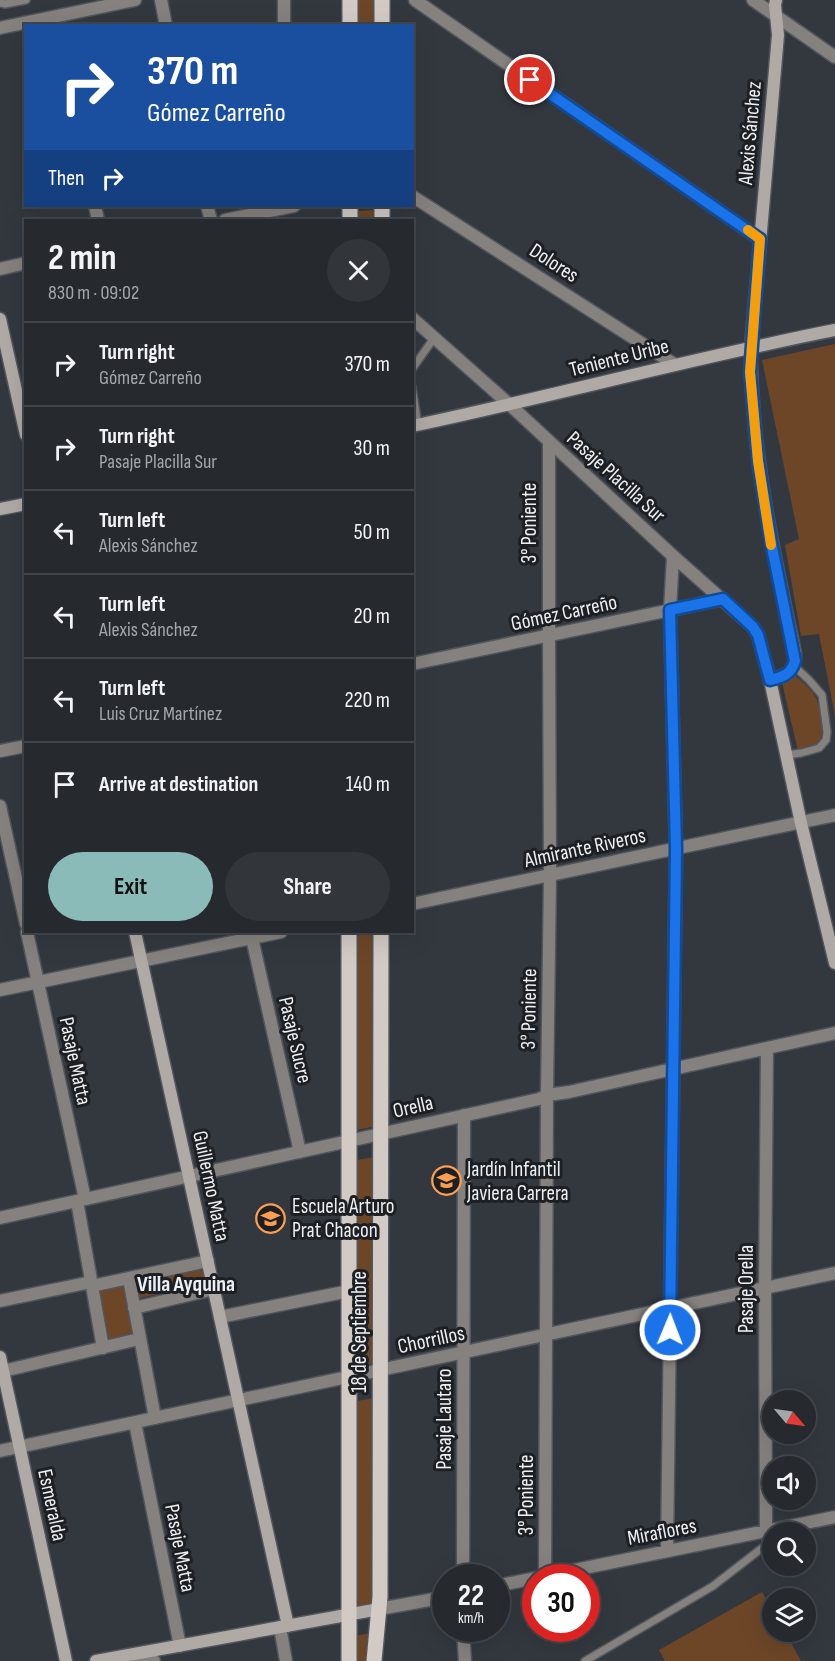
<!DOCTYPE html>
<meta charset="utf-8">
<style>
body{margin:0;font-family:"Sofia Sans Condensed",sans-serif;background:#32363b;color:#f1f3f6;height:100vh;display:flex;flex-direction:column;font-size:22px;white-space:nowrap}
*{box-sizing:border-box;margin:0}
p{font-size:20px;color:#a4a7aa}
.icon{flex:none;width:33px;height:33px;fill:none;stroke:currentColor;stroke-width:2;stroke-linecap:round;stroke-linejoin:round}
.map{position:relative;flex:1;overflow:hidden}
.sheet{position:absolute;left:24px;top:219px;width:390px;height:714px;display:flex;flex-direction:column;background:#262a2f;border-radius:0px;box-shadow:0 6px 24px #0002,0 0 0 2px #42464b}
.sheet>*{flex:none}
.banner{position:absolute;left:24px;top:24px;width:390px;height:183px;border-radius:0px;box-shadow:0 6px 24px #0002,0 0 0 2px #42464b;background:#1a4fa0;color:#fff;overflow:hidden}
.needle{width:39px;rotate:119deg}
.buttons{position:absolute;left:762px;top:1390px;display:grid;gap:12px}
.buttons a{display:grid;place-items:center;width:54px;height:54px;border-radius:50%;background:#262a2f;box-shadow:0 6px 24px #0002,0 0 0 2px #42464b;font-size:30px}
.speed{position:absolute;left:432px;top:1564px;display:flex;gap:12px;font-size:30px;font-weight:700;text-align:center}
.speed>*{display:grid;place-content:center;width:78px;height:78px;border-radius:50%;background:#262a2f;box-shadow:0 6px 24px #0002,0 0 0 2px #42464b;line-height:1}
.speed small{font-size:15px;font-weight:400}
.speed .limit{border:9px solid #d22;background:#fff;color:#111}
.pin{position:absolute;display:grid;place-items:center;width:51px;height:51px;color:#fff;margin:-26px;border:3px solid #fff;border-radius:50%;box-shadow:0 2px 6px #0007}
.me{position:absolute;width:66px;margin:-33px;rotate:1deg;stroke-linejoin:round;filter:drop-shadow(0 0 4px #0008)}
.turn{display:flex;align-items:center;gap:21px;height:126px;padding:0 24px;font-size:27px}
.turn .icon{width:78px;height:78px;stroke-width:2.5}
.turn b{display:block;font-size:42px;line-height:51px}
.then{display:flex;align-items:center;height:57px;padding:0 24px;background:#0003;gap:12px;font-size:22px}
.round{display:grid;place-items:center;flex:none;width:63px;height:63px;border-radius:32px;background:#32363b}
.summary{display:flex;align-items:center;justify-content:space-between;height:102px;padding:0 24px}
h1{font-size:36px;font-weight:700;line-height:45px}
.primary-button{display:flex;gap:12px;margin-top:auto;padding:12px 24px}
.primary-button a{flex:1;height:69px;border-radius:36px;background:#8bbbb9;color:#111;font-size:24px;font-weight:700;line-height:69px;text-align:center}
.primary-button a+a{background:#32363b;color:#f1f3f6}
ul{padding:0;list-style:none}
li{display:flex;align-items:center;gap:18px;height:84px;padding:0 24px;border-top:2px solid #42464b}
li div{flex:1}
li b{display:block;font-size:22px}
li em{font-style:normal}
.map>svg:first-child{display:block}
.green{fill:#6d4628}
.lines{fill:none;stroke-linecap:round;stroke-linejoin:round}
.lane-casing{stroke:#51555c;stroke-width:10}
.street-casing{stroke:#51555c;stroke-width:15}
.secondary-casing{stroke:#51555c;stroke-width:15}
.primary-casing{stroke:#51555c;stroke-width:18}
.lane{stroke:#85817e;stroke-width:7}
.street{stroke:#85817e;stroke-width:12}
.secondary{stroke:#b0aaa6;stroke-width:12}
.primary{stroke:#d2cac4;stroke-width:15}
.route-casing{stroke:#114b97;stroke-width:15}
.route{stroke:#1a73e8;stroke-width:10}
.slow{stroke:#f59e0b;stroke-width:10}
.labels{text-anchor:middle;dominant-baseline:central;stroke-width:6;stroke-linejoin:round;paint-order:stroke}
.street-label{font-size:21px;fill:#eceff4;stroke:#1d1f22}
.poi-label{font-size:21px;fill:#eceff4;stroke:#1d1f22;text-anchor:start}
.neighbourhood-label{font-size:22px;font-weight:bold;fill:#eceff4;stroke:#1d1f22}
</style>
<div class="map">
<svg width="835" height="1661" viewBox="0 0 835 1661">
<rect width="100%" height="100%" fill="#33383f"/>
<path class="green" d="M358,0H376L375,25L358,26Z
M375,210V220H359V211Z
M835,344V716L819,634L801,636L785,545L799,539L762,360Z
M792,673C800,680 812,689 816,698C822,711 825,735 818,747L798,751L781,678Z
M357,932H374L372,1127L357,1130Z
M374,1157L373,1363L356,1367L357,1160Z
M199,1265L207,1283L140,1298L136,1282Z
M125,1283L134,1335L109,1340L99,1288Z
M374,1398L372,1604L358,1606L357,1401Z
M762,1592L772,1610V1632H785L801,1661H665L659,1650Z
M372,1633L370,1661H354V1636Z"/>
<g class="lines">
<defs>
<path id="lane" d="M0,3L5,4L26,0
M412,369L434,338
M412,387L418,425
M786,755L801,753L819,748L826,740L827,732L822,695L809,680L794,666
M585,1661L713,1586L766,1545V1530"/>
<path id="street" d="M161,0L166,26
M284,0V26
M415,0L760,239
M753,0L835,57
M0,28L135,0
M412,196L674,364
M95,206L98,220
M207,206L211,220
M225,220L294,206
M0,269L26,263
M412,318L510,405L673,556L753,627L758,635L770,680
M412,664L723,599
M0,751L26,746
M0,806L26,924
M412,904L835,815
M27,932L85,1199
M252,938L300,1152
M0,990L281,932
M77,1201L103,1348
M0,1218L539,1099L547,1095L569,1092L835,1033
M129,1279L155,1418
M92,1286L208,1261
M0,1301L91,1282
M134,1308L214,1289
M220,1317L349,1291
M3,1371L139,1339
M135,1423L180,1646
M0,1451L835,1273
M766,1530L765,1288L767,1048
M667,1551L676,849L670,610L673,556
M545,1575L547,1095L550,875L549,636V443
M463,1578L464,1115
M496,1586L835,1517
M379,1609L446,1597
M280,1627L286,1661
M463,1629L465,1661
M137,1661L145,1652L154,1661"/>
<path id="secondary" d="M776,0L775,5L778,35L751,347C750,374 753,401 755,429C763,505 779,579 795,653C796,673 786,676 770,680L801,823L835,963
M0,319L26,435
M412,426C554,396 693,358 835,330
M0,509L26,504
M135,932L288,1626
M0,1357L66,1661
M96,1661L379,1609"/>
<path id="primary" d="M350,26V0
M382,26V0
M350,206V220
M382,220V206
M349,1661V932
M374,1661L380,1597L381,932"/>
</defs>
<use href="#lane" class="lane-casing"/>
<use href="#street" class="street-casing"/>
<use href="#secondary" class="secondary-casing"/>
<use href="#primary" class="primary-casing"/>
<use href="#lane" class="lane"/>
<use href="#street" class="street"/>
<use href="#secondary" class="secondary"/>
<use href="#primary" class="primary"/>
</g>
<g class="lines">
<defs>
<path id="route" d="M530,80L760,239L750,372L758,461L771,542L795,661C791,675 782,677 770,680L758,635L753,627L723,599L670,610L676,849L670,1330"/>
</defs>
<use href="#route" class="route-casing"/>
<use href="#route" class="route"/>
<path class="slow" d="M748,230L760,239L750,372L758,461L771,545"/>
</g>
<defs>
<symbol id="school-ring" viewBox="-11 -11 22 22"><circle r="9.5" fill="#1d1f22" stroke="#fc9e52" stroke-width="1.5"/><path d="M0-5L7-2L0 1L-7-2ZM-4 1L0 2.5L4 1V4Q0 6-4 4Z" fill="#fc9e52"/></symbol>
</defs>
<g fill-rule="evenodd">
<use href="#school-ring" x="430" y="1164" width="33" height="33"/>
<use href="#school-ring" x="254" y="1202" width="33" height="33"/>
</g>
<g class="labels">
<g class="street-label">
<text transform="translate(750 133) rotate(-85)">Alexis Sánchez</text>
<text transform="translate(554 263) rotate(33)">Dolores</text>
<text transform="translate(619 358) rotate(-14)">Teniente Uribe</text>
<text transform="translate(616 477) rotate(42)">Pasaje Placilla Sur</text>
<text transform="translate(529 523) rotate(-90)">3° Poniente</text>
<text transform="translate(564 613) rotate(-12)">Gómez Carreño</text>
<text transform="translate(585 848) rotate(-12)">Almirante Riveros</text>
<text transform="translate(529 1009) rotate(-89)">3° Poniente</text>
<text transform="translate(295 1040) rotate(77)">Pasaje Sucre</text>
<text transform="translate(75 1061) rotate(78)">Pasaje Matta</text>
<text transform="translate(413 1107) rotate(-13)">Orella</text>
<text transform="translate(211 1186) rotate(78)">Guillermo Matta</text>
<text transform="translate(746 1289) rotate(-90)">Pasaje Orella</text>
<text transform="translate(359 1332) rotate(-90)">18 de Septiembre</text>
<text transform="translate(431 1340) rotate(-12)">Chorrillos</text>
<text transform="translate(444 1419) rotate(-90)">Pasaje Lautaro</text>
<text transform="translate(526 1495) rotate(-90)">3° Poniente</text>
<text transform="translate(52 1505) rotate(78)">Esmeralda</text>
<text transform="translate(662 1532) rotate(-11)">Miraflores</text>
<text transform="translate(180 1548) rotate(79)">Pasaje Matta</text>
</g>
<g class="poi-label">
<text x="467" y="1169">Jardín Infantil<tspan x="467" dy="24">Javiera Carrera</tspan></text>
<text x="292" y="1206">Escuela Arturo<tspan x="292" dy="24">Prat Chacon</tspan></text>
</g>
<g class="neighbourhood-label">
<text x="186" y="1284">Villa Ayquina</text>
</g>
</g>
</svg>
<div class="buttons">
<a><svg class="needle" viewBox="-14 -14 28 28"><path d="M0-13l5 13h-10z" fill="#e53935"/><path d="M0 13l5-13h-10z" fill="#a4a7aa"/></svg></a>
<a><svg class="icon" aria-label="sound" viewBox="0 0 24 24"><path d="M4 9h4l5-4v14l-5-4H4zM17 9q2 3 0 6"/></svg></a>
<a><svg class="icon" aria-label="search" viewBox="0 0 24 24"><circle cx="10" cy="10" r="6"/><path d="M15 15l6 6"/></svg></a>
<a><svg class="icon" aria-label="layers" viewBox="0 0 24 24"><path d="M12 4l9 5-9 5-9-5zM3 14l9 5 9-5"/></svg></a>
</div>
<div class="speed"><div>22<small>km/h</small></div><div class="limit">30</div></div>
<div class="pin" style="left:530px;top:80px;background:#d93025"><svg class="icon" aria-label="arrive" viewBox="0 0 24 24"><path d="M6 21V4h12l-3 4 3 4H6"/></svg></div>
<svg class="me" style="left:670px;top:1330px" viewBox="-20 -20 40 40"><circle r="17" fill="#1a73e8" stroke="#fff" stroke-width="3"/><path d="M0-11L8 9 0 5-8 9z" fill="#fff"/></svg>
<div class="banner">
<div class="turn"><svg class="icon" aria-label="right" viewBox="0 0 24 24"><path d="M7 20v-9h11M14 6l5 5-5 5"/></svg><div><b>370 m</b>Gómez Carreño</div></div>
<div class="then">Then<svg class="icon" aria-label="right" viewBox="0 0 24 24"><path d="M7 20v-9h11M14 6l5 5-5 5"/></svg></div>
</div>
<section class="sheet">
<div class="summary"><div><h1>2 min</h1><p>830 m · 09:02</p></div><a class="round"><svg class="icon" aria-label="close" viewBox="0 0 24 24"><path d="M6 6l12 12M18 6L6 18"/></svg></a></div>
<ul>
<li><svg class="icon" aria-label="right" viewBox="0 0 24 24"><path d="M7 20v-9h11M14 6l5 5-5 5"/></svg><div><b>Turn right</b><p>Gómez Carreño</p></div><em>370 m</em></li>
<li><svg class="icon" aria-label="right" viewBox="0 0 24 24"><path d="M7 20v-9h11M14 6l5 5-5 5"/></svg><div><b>Turn right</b><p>Pasaje Placilla Sur</p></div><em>30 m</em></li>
<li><svg class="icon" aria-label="left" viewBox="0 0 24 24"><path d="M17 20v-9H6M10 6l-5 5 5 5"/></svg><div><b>Turn left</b><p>Alexis Sánchez</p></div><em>50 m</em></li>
<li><svg class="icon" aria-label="left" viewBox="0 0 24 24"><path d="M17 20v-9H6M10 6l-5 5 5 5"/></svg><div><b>Turn left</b><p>Alexis Sánchez</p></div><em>20 m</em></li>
<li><svg class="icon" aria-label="left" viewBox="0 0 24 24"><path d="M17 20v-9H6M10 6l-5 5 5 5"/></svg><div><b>Turn left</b><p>Luis Cruz Martínez</p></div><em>220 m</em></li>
<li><svg class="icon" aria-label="arrive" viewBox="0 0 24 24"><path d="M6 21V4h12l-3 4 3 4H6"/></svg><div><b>Arrive at destination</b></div><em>140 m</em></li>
</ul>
<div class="primary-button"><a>Exit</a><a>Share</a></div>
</section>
</div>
